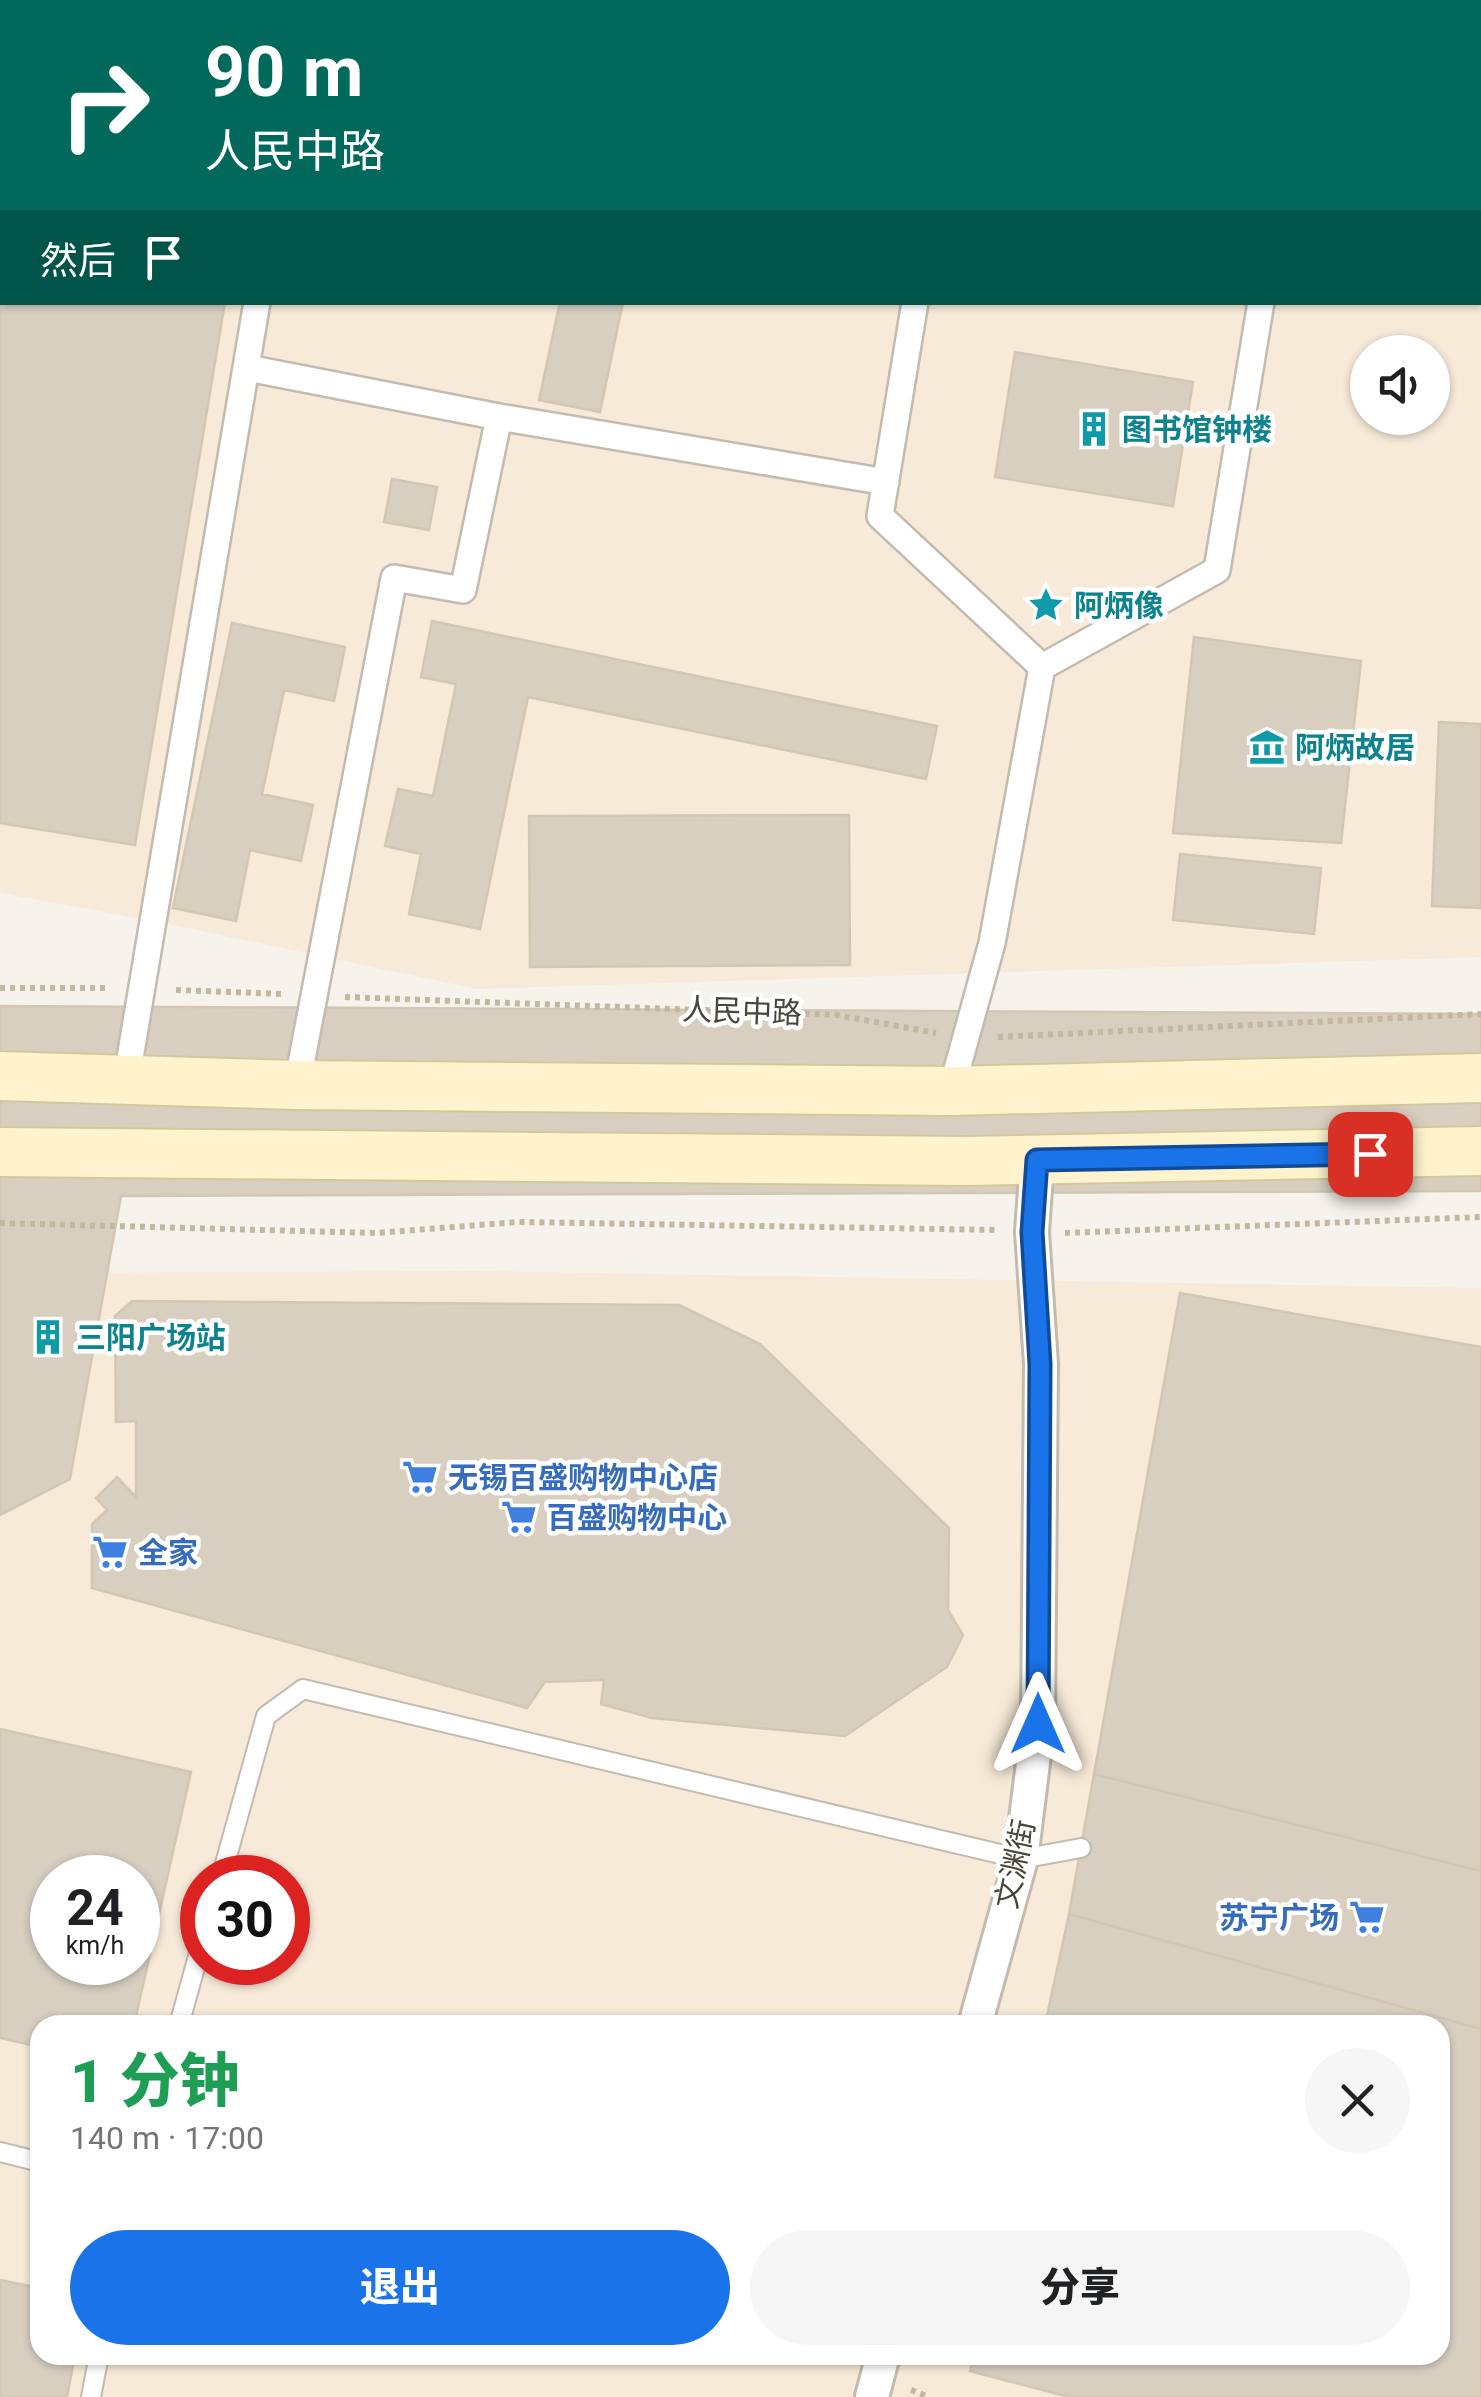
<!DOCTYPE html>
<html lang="zh">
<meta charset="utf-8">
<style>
body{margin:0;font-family:Roboto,"Noto Sans SC",sans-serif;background:#f6f6f6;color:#202124;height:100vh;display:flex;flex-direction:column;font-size:38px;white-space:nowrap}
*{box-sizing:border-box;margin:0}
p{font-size:32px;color:#757577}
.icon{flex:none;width:55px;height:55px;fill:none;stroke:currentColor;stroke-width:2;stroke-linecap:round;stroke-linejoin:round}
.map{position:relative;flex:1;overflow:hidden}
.details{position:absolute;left:30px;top:2015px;width:1420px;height:350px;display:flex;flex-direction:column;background:#fff;border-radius:30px;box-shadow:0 2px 8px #0004}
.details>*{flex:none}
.top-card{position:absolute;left:0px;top:0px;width:1482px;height:305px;box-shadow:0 2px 8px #0004;background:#00695c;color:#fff;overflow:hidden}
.fabs{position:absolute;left:1350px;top:335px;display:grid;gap:20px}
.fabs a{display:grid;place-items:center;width:100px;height:100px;border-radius:50%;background:#fff;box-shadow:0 2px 8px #0004;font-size:50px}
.speed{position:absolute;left:30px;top:1855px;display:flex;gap:20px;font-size:50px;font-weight:700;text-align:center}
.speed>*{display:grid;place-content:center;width:130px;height:130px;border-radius:50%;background:#fff;box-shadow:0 2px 8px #0004;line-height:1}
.speed small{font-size:25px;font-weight:400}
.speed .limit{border:15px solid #d22;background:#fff;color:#111}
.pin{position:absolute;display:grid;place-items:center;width:85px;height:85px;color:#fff;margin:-42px;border-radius:20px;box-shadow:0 5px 15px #0006}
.me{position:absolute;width:110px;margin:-55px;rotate:0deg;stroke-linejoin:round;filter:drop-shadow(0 0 8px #0008)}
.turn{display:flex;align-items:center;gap:35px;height:210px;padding:0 40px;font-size:45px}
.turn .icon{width:130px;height:130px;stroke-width:2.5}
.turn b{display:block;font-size:70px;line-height:85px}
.then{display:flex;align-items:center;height:95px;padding:0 40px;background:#0003;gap:20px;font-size:38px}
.round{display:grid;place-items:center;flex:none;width:105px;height:105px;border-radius:52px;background:#f6f6f6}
.overview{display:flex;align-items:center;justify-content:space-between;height:170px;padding:0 40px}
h1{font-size:60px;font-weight:800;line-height:75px;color:#1e9e55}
.action{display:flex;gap:20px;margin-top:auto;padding:20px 40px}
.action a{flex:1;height:115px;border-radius:60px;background:#1a73e8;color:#fff;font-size:40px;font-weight:800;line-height:115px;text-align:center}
.action a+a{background:#f6f6f6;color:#202124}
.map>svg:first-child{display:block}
.commercial{fill:#f7ead8;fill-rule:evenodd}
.green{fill:#d2eab5}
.building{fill:#d8cfc1;stroke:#d3c7b4;stroke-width:2.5;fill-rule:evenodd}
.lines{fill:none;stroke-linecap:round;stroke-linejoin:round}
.service-casing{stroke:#c2bbae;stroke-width:22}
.pedestrian-casing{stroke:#c2bbae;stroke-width:30}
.minor-casing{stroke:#c2bbae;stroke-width:38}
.secondary-casing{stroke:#d6c79b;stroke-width:52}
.path{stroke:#c4b79f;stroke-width:6;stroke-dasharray:5 5;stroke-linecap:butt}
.service{stroke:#fff;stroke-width:18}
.pedestrian{stroke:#fff;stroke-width:25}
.minor{stroke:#fff;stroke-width:32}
.secondary{stroke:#fff3cd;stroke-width:48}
.route-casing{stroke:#114b97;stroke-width:25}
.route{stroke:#1a73e8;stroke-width:18}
.labels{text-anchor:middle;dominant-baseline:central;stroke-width:9;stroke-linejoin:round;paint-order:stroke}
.culture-label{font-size:30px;font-weight:bold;fill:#0d838f;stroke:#fff;text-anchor:start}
.street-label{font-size:30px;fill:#4b4439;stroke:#fff}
.shop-label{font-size:30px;font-weight:bold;fill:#366cbe;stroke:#fff;text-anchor:start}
</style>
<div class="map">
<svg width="1481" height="2397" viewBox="0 0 1481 2397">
<rect width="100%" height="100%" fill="#f6f3ec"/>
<path class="commercial" d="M0,0L906,2H2V302H1480L1481,32V957L477,989L159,922L0,893ZM1368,352H1432V418H1368Z
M475,1271L1481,1288V2397H0V1273ZM52,1878H138V1962H52ZM202,1878H288V1962H202ZM40,2025H1440V2355H40Z"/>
<path class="green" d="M892,0H1481V32L1480,2Z"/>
<path class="building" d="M461,0H624L623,2Z
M0,103L2,302H225L135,845L0,823Z
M560,302H623L600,412L539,400Z
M1015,352L1193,382L1173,506L995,477Z
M392,479L437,487L429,530L384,522Z
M432,621L937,726L926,779L528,697L480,929L409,914L421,854L385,846L398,789L433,796L456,684L421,677Z
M232,623L345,647L334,701L284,690L262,794L313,805L301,861L250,850L236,921L173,908Z
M1194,637L1361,661L1341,843L1173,833Z
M1439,722L1481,724V908L1432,906Z
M849,815L850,965L530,967L529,816Z
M1180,854L1321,868L1314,934L1173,920Z
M0,1006L1481,1014V1191L121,1196L70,1479L0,1515Z
M1180,1293L1481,1347V1871L1094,1774Z
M132,1301L679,1305L760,1344L949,1528L948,1610L963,1635L947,1667L845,1736L652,1718L601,1704L604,1680L545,1682L527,1708L92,1588V1524L107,1510L96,1498L117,1477L136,1497V1421L116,1422L115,1316Z
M0,1729L191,1772L134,2025H40V2047L0,2038ZM52,1878H138V1962H52Z
M1094,1774L1481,1871V2029L1069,1914Z
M1069,1914L1481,2029V2397H1069L970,2371L974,2355H1440V2025H1045Z
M0,2280L40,2288V2355H75L67,2397H0Z"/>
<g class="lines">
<defs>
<path id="service" d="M221,1878L266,1716L303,1689L1021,1859L1081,1848
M179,2025L202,1942
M0,2152L40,2162
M91,2397L99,2355"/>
<path id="pedestrian" d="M21,0L33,2
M1285,0V2
M302,2V0
M959,2V0
M1480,237H1481
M915,302L880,516L1042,667
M248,368L499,417L886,482
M126,1082L257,302
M297,1085L394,578L463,590L499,417
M951,1091L992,943L1042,667L1217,570L1261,302"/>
<path id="minor" d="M975,2025L1021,1859L1038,1723L1041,1364L1032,1232L1037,1161
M872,2397L883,2355"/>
<path id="secondary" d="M0,1076L297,1085L951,1091L1481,1078
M0,1152L966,1161L1481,1151"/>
</defs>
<use href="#service" class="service-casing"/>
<use href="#pedestrian" class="pedestrian-casing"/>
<use href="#minor" class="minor-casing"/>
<use href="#secondary" class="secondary-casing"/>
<path class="path" d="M0,988H108
M176,990L283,994
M345,997L837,1015L936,1033
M998,1037L1481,1014
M0,1223L376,1233L518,1222L998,1230
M1065,1233L1481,1217
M911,2390L929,2397"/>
<use href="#service" class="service"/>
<use href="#pedestrian" class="pedestrian"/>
<use href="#minor" class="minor"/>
<use href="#secondary" class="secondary"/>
</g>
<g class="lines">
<defs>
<path id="route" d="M1038,1724L1040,1364L1032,1232L1037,1160L1370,1154"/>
</defs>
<use href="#route" class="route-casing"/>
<use href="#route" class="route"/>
</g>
<defs>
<symbol id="building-bare" viewBox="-9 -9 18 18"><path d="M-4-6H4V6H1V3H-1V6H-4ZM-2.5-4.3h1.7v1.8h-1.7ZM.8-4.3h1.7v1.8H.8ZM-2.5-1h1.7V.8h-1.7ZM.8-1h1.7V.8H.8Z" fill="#0f9aa8" stroke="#fff" stroke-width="2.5" paint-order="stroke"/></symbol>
<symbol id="sight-bare" viewBox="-9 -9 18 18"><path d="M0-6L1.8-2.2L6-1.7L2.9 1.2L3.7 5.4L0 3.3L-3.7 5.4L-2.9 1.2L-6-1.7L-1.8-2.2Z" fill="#0f9aa8" stroke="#fff" stroke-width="2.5" paint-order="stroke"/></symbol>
<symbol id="museum-bare" viewBox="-9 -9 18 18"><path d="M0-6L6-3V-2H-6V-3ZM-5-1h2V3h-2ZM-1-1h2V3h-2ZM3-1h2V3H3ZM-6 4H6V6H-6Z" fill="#0f9aa8" stroke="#fff" stroke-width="2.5" paint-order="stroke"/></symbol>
<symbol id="supermarket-bare" viewBox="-9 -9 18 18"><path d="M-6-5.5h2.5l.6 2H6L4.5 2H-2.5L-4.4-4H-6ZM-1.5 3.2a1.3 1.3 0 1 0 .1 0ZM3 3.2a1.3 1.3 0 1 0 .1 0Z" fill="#3f7fe0" stroke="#fff" stroke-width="2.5" paint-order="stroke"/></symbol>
</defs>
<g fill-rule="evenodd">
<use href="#building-bare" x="1069" y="404" width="50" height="50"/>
<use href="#sight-bare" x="1021" y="580" width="50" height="50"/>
<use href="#museum-bare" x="1242" y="722" width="50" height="50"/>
<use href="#building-bare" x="23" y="1312" width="50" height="50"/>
<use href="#supermarket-bare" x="395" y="1452" width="50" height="50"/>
<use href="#supermarket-bare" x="494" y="1492" width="50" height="50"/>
<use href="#supermarket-bare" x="85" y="1527" width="50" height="50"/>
<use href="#supermarket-bare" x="1342" y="1892" width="50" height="50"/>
</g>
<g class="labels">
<g class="culture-label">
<text x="1122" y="429">图书馆钟楼</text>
<text x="1074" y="605">阿炳像</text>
<text x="1295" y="747">阿炳故居</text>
<text x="76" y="1337">三阳广场站</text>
</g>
<g class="street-label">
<text transform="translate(742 1011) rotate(2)">人民中路</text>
<text transform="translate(1015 1864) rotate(-78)">文渊街</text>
</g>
<g class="shop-label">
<text x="448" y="1477">无锡百盛购物中心店</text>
<text x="547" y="1517">百盛购物中心</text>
<text x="138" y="1552">全家</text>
<text x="1339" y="1917" text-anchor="end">苏宁广场</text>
</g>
</g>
</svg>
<div class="fabs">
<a><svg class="icon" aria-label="sound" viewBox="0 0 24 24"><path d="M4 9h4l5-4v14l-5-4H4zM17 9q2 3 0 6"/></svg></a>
</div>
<div class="speed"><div>24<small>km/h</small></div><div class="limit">30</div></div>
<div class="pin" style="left:1370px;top:1154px;background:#d93025"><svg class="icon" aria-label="arrive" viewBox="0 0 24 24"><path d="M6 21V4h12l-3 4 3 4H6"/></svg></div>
<svg class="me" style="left:1038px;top:1724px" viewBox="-20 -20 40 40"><path d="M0-17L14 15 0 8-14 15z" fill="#1a73e8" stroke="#fff" stroke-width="4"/></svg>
<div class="top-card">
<div class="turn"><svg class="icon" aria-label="right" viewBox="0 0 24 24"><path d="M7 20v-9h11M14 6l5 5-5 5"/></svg><div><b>90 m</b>人民中路</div></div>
<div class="then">然后<svg class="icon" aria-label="arrive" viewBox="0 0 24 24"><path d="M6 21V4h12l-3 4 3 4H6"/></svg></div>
</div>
<section class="details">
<div class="overview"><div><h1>1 分钟</h1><p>140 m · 17:00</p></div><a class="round"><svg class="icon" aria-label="close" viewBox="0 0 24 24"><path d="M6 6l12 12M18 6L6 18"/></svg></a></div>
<div class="action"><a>退出</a><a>分享</a></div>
</section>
</div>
